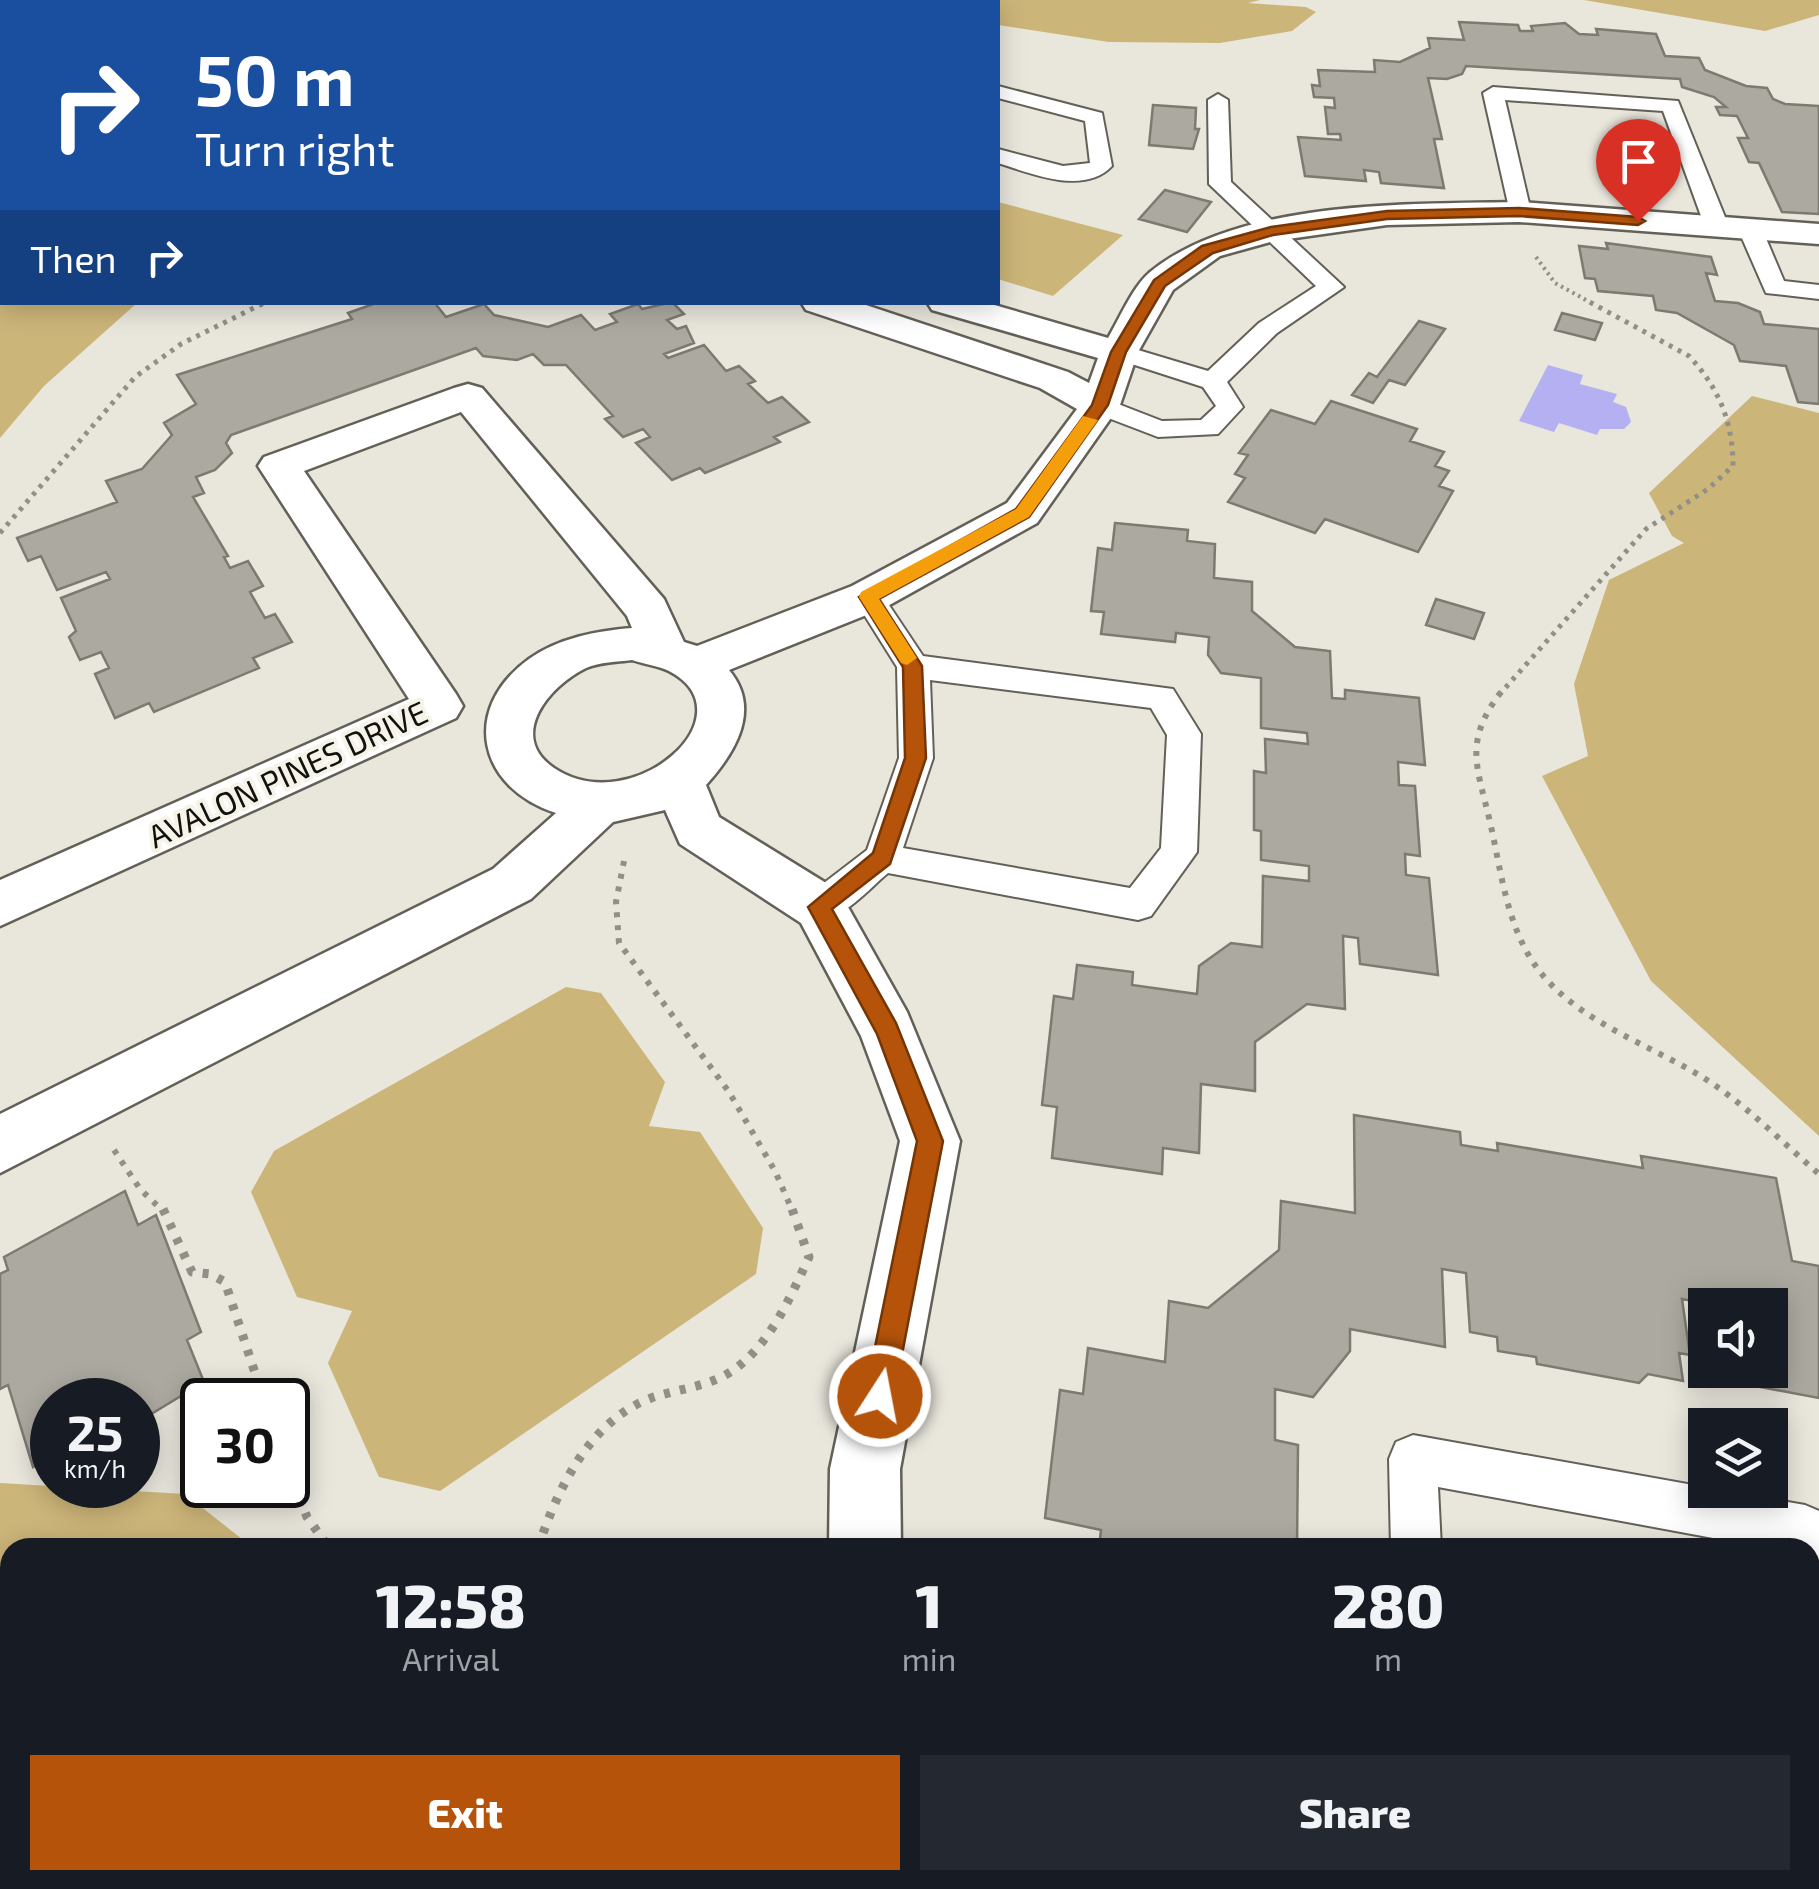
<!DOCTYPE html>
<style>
body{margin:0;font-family:"Exo 2",sans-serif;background:#242831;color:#f1f3f6;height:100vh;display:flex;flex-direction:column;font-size:38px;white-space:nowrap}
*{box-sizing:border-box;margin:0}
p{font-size:32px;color:#9ea1a6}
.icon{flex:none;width:55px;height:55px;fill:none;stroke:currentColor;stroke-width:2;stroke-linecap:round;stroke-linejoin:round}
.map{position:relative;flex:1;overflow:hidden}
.panel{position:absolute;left:0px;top:1538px;width:1820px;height:352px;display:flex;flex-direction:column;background:#171b24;border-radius:30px 30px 0 0;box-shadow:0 5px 25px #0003}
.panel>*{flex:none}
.banner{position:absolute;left:0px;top:0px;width:1000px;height:305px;box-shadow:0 5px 25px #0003;background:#1a4fa0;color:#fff;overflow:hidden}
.fabs{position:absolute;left:1688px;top:1288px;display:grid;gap:20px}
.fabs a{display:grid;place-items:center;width:100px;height:100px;border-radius:0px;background:#171b24;box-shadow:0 5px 25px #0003;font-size:50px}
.speed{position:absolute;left:30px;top:1378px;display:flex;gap:20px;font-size:50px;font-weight:700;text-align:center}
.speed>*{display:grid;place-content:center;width:130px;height:130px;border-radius:50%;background:#171b24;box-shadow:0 5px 25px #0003;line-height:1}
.speed small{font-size:25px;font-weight:400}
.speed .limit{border:5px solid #111;border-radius:15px;background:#fff;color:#111}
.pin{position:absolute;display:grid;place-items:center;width:85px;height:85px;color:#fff;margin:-102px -42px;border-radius:50% 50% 50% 0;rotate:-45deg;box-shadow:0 0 10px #0007}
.pin .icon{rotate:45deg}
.me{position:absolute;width:110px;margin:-55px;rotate:11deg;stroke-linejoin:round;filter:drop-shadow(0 0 8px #0008)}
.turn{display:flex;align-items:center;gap:35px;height:210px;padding:0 30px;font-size:45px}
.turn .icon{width:130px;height:130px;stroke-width:2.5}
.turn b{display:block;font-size:70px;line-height:85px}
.then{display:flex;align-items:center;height:95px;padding:0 30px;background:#0003;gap:20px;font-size:38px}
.eta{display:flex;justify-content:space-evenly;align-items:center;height:170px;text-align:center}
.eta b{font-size:60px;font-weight:800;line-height:70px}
.primary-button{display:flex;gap:20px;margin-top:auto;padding:20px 30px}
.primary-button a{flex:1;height:115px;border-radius:0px;background:#b45309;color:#fff;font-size:40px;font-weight:800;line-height:115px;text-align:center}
.primary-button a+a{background:#242831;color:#f1f3f6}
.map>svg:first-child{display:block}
.green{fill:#ccb579}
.water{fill:#b4b0f2}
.building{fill:#aca9a0;stroke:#7d7a71;stroke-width:2.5}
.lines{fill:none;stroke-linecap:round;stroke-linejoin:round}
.service-casing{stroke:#636057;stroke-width:4}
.minor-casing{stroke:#636057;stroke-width:5}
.path-far3{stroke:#918f87;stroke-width:4;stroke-dasharray:2.5 4;stroke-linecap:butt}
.path-far2{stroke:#918f87;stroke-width:5;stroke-dasharray:4 6;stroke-linecap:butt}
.path-far1{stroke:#918f87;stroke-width:6;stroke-dasharray:5 8;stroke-linecap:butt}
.path{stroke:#918f87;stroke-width:9;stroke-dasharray:6 10;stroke-linecap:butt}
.service{fill:#fff;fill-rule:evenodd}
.minor{fill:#fff;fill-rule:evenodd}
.route{fill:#b45309;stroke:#753606;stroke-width:2.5}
.slow{fill:#f59e0b}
.labels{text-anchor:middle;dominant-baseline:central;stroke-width:8;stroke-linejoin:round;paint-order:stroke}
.street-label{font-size:32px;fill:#12110e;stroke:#f6f3e9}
</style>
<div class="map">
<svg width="1819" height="1889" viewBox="0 0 1819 1889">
<rect width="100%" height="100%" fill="#e9e6dc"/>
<path class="green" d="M916,0H1260L1248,3L1306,7L1316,12L1292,31L1220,43L1109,42L998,25V2Z
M1584,0H1819V15L1765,31Z
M0,119L2,302L137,303L44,386L0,438Z
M998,202L1123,235L1053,296L998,279Z
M1752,396L1819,413V1136L1651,981L1542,776L1588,756L1574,684L1609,580L1684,543L1672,536L1649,493Z
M566,987L601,993L665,1082L649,1126L700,1132L763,1228L756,1274L440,1491L379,1477L328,1363L352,1311L297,1297L251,1192L274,1151Z
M0,1483L185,1494L252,1547L10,1548V1880H569L583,1889H0Z"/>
<path class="water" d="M1548,365L1583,375L1580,384L1617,394L1613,402L1626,407L1631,422L1624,429H1600L1597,435L1559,423L1554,432L1519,421Z"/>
<path class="building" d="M1459,22L1518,25L1520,31H1533L1531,26L1565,23L1579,34L1598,35L1596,29L1656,34L1665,56L1699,58L1705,70L1746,86L1767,88L1773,99L1785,104L1819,106V214L1782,212L1759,163L1749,162L1738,138H1748L1737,116L1720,115L1716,107H1726L1714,97L1682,87L1680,79L1466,66L1462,74L1447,79L1428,78L1442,139H1434L1444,188L1381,183L1379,172L1364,170L1366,181L1305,176L1298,137L1341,140L1340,134H1328L1325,107L1335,108L1334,98L1314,97L1312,85L1320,86L1318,70L1375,72L1374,60L1400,62L1430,48L1428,38L1464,40Z
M1153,105L1196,108L1195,129H1199L1193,149L1149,145Z
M1165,190L1211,202L1187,232L1139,219Z
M1606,243L1711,257L1717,275L1706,273L1715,301L1738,303L1760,312L1764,324L1819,329V404L1798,402L1786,366L1740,361L1734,345L1677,313L1656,310L1653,296L1598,291L1595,279L1585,278L1579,246L1608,249Z
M379,302H434L446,317L484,304L494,315L548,327L581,315L595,330L617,322L610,314L638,304L642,309L672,302L684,314L667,320L677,329L686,326L694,343L664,354L668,358L704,345L726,371L739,366L755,381L748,384L768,403L782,397L809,422L774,437L780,442L705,473L700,468L672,480L636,443L650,437L643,429L623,437L605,419L613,416L566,365H544L533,354L517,360L483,356L476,348L231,435L226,443L232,453L215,470L196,477L204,493L193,497L228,556L224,557L230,568L248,561L263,586L250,592L265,618L275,614L292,642L253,658L259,668L154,712L149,703L115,718L95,674L109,668L101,652L80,660L69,637L76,631L61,598L110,579L106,572L57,590L41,556L28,561L17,538L117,502L106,481L142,469L172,435L164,423L196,404L177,375L352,319L348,313Z
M1562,313L1602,323L1595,340L1555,330Z
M1419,321L1445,329L1405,385L1389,380L1373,403L1352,395L1369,373L1377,377Z
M1331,401L1417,429L1410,441L1444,452L1435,466L1449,471L1439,486L1453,491L1418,552L1325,519L1315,533L1228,502L1245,478L1235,474L1248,455L1239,453L1271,410L1315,424Z
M1115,523L1188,530L1187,541L1215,544L1214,578L1252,582V611L1295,647L1330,651L1332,698L1345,699V690L1419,698L1425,765L1398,762L1399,785L1415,786L1420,856L1405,854L1406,875L1429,878L1438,975L1360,964L1358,938L1343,936L1345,1009L1307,1004L1255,1042V1091L1201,1084L1199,1153L1163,1148L1162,1174L1052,1158L1057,1107L1042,1105L1054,996L1073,999L1077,965L1133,972L1132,985L1197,994L1199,966L1231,943L1262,947L1263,876L1309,881V866L1261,860V831L1254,830V771L1266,773L1265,739L1308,744L1307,733L1261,728V678L1221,673L1208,655L1209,637L1176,633L1175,642L1101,634L1104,612L1091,611L1098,548L1112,550Z
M1436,599L1484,613L1474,639L1426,625Z
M1354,1115L1460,1132L1461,1145L1498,1151L1497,1143L1643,1168L1641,1156L1776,1178L1792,1261L1819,1266V1398L1712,1378L1711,1370H1770V1305H1705V1337L1699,1302L1682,1299L1690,1355L1679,1353L1683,1381L1648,1374L1639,1383L1537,1364L1536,1357L1498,1351L1497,1337L1470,1332L1466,1273L1442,1269L1445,1347L1350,1329V1351L1313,1397L1275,1389V1440L1298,1445L1297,1548H1099L1101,1530L1045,1518L1060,1390L1083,1394L1088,1348L1165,1362L1169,1301L1208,1308L1279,1250L1281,1201L1355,1213Z
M125,1191L138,1225L156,1215L201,1332L187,1340L204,1382L138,1422V1400H52V1455L33,1467L8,1385L0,1389V1274L8,1270L4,1257Z"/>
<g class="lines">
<defs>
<path id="service" d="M438,0H463L464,2H439Z
M584,0H604L605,2H585Z
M998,86L1102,113L1112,166C1084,196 1030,173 998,163V149L1063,166L1090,163L1085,121L998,98Z
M1493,87L1678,101L1729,227L1717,234L1705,227L1663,111L1505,100L1531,212L1527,217H1511L1483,93Z
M1218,94L1228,100L1231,182L1344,287L1277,333L1227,382L1243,407L1218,434L1158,437L1090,411L1087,405L1100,397L1162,421L1201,420L1216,406L1203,387L1110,357L1106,352L1110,347H1128L1208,371L1259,323L1316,286L1209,184L1208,100Z
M1750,222L1762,229L1784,281L1819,285V299L1766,293L1738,229Z
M868,586L879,590L923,656L1173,689L1201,734L1197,852L1151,916L1138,920L888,873C866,891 837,928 807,918L802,907L807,896L867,850L899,758L897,667L853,597L857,590ZM930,680L1151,708L1167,735L1161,848L1130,888L903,848L933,758Z
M1413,1435L1805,1505L1819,1511V1624L1810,1620V1548H1767L1438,1487L1441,1548H1391L1389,1459L1396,1442Z"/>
<path id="minor" d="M7,0H41L42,2H9Z
M0,29L2,30V48L0,47Z
M1519,202L1819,224V244L1519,222L1387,225L1274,241L1220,256L1173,290L1138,352L1120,405L1037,523L884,608L729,670C762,709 735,753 706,785L719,817L839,891L907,1012L960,1141L900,1469L901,1548H829L830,1469L900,1141L861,1036L801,923L680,844L665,810L613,822L531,899L0,1173V1114L493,869L556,813C478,788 460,709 529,659C559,638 596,631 632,628L627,616L461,412L304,471L456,694L463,706L456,718L0,926V880L409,699L258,466L264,457L454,388L468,384L482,388L664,599L684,642L697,646L852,586L1007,503L1077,409L1040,388L806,310L801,302H857L1068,372L1089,383L1098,358L932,310L927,302H984L1108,338C1120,318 1132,288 1149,273C1236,200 1409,204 1519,202ZM632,660C644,664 659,666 669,671C752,714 633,821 554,768C507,736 549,686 586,668C600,662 617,662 632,660Z
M1482,1880H1596L1600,1889H1486Z"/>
</defs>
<use href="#service" class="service-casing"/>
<use href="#minor" class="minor-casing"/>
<path class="path-far3" d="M1536,257L1555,283L1588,301"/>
<path class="path-far2" d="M0,533L135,377L181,344L266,302
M1499,695L1646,529L1708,489L1733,466C1733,422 1719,388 1689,356L1584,299"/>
<path class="path-far1" d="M1501,692C1463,742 1477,766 1490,822C1500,865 1505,914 1528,954C1565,1019 1647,1042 1707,1080C1747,1106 1783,1143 1819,1174
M624,861L616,902L619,943L729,1092L775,1171L793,1212
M114,1150L140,1189L164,1212"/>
<path class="path" d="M163,1209L192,1272L210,1274L225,1282L264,1400
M288,1468L307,1517L329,1548
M538,1548C557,1490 589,1421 651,1398C677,1389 708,1387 732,1371C770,1345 790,1298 809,1257L792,1209
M760,1880L783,1889"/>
<use href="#service" class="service"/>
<use href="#minor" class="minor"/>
</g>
<path class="route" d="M1519,208L1638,217L1645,221L1638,225L1519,216L1387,219L1273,235L1213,253L1165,286L1126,352L1108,405L1029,517L879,599L922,666L926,758L890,864L832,909L896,1023L943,1141L894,1396L889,1406L880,1411L870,1406L865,1396L917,1141L877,1034L808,907L873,853L905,758L903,667L859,597L1016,509L1092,405L1111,352L1154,280L1202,246L1271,227L1387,211Z"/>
<path class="slow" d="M1083,416L1098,420L1029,517L879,599L917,658L907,665L901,663L859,597L861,592L1016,509Z"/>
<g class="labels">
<g class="street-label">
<text transform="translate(287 773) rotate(-25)">AVALON PINES DRIVE</text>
</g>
</g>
</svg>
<div class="fabs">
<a><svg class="icon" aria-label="sound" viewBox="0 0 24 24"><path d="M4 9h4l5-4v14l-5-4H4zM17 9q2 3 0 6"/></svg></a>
<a><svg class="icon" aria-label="layers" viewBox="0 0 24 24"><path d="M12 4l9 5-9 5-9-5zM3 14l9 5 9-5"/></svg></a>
</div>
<div class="speed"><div>25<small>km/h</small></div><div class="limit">30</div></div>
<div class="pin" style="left:1638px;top:221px;background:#d93025"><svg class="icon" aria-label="arrive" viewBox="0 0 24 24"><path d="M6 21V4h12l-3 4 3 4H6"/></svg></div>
<svg class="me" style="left:880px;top:1396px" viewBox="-20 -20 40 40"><circle r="17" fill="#b45309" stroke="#fff" stroke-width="3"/><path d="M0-11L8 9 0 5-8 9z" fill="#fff"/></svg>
<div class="banner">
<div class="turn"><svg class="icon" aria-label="right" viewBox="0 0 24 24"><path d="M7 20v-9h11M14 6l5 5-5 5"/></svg><div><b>50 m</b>Turn right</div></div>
<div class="then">Then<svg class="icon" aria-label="right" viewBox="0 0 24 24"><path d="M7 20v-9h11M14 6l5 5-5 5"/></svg></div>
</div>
<section class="panel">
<div class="eta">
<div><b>12:58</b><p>Arrival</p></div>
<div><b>1</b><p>min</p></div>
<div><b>280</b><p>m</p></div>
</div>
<div class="primary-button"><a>Exit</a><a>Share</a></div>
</section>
</div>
